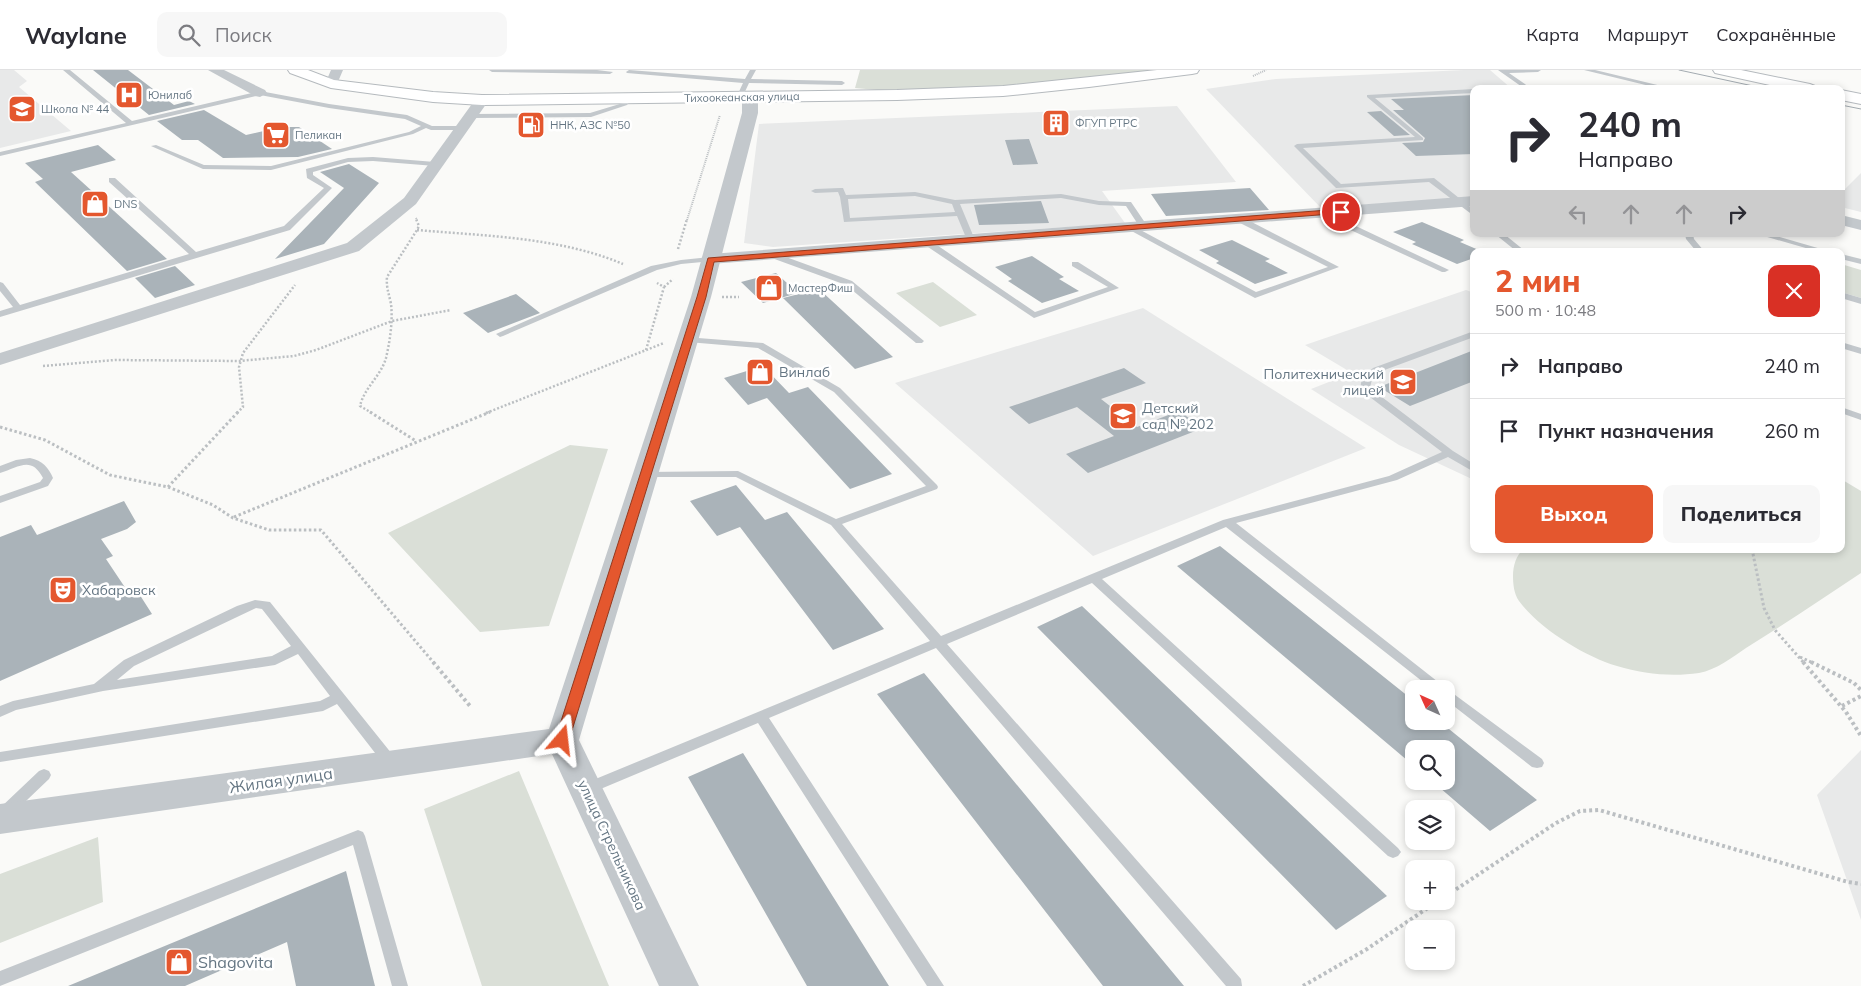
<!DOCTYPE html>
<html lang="ru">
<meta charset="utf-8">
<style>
body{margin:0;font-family:Mulish,sans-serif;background:#f7f7f7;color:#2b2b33;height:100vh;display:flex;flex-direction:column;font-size:19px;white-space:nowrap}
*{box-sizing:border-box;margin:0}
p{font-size:16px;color:#7c7c81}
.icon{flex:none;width:28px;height:28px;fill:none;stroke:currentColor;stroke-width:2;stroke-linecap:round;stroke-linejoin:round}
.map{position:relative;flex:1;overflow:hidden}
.side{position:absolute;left:1470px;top:178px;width:375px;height:305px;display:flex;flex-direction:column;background:#fff;border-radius:10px;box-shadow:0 2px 8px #0003}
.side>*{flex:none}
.top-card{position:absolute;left:1470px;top:15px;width:375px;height:152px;border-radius:10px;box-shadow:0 2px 8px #0003;background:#fff;color:#2b2b33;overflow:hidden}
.needle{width:32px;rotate:315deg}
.controls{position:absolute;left:1405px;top:610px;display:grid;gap:10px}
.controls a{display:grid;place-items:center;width:50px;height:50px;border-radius:10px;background:#fff;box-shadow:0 2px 8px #0003;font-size:25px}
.pin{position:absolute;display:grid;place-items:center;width:42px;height:42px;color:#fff;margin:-21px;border:2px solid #fff;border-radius:50%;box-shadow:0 1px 5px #0007}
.me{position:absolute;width:55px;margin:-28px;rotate:17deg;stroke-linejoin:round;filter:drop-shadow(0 0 4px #0008)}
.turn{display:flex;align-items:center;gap:18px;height:105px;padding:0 25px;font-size:22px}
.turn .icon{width:65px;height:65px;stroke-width:2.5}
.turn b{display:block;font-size:35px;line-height:42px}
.lanes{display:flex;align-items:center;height:48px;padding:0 25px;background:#0003;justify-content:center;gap:25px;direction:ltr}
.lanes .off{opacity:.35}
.round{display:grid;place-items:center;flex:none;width:52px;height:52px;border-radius:10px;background:#f7f7f7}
.overview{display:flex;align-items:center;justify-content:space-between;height:85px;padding:0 25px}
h1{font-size:30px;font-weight:800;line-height:38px;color:#e4572e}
.cta{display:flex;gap:10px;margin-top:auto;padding:10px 25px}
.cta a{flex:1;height:58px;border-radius:10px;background:#e4572e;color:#fff;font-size:20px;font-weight:800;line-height:58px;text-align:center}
.cta a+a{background:#f7f7f7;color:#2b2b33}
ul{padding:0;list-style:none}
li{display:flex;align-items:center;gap:15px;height:65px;padding:0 25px;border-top:1px solid #e1e1e2}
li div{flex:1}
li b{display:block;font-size:19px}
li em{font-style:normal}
header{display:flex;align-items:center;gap:30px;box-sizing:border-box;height:70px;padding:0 25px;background:#fff;border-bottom:1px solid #e1e1e2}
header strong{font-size:24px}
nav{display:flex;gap:28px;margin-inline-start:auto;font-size:18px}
.search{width:350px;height:45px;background:#f7f7f7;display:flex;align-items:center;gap:12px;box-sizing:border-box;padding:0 18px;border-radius:10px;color:#7c7c81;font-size:19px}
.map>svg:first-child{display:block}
.built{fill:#e8e9e9}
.green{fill:#dadfd7}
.building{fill:#aab3b9}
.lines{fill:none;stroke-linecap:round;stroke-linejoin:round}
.primary-casing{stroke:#b5babe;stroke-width:2}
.path-far3{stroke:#bbbfc2;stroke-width:2;stroke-dasharray:1 1;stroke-linecap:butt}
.path-far2{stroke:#bbbfc2;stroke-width:2.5;stroke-dasharray:2 2;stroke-linecap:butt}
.path-far1{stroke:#bbbfc2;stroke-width:3;stroke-dasharray:2.5 2.5;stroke-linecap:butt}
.path{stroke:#bbbfc2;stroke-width:4;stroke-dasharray:3 3;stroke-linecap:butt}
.service{fill:#c3c8cc;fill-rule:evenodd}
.minor{fill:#c3c8cc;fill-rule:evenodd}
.tertiary{fill:#c3c8cc;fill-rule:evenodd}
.primary{fill:#fff;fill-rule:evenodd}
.tram{stroke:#a2aab0;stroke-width:1}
.route{fill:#e4572e;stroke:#94391e}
.labels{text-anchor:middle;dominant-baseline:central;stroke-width:5;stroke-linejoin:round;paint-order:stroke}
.far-poi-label{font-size:11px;fill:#657683;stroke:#fff;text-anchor:start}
.far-street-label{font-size:11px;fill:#657683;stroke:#fff}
.poi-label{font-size:14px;fill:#657683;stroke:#fff;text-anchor:start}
.street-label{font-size:14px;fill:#657683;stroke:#fff}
.near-street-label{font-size:16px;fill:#657683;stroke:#fff}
.near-poi-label{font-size:16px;fill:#657683;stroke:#fff;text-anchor:start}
</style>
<header>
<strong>Waylane</strong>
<div class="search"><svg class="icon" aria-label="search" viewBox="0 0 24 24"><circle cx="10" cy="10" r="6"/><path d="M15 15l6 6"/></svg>Поиск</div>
<nav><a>Карта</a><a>Маршрут</a><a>Сохранённые</a></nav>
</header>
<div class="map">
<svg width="1861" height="916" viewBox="0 0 1861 916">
<rect width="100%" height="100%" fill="#fafaf8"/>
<path class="built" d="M0,0H14L27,11L19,17L71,61L0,78Z
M1464,0H1490L1512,19H1474V127L1321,138L1206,19L1276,9Z
M1177,36L1236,112L1102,121L1125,153L773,177L744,173L759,54Z
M1861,103V142L1841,137V123Z
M1466,220L1474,223V410L1399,375L1311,319L1352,303L1305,275Z
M1143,238L1366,378L1093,486L895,313Z
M1861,680V850L1817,725Z"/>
<path class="green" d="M860,0H1155L1028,16L899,22L855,18Z
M1841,194L1861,200V228L1841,222Z
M933,212L977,245L940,257L896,223Z
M570,375L608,379L549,556L480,562L388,463Z
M1841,409L1861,421V503C1823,528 1785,554 1746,578C1733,587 1716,600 1699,603C1671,607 1644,604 1617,596C1584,586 1540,559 1519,531C1514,524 1513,514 1513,506C1513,496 1516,485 1524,479H1841Z
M519,701L609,916H482L424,739Z
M98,767L103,832L0,873V804Z"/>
<path class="building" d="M93,0H128L174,35L189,31L195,34L149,45Z
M1474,25V84L1416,86L1402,73L1423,72L1425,68L1393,40H1404L1391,29Z
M204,40L246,65L281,57H299L332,79L298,87L223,88L198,70H182L157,51Z
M1381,41L1410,65L1394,66L1367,42Z
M1029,69L1038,94L1013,95L1005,70Z
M98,75L116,90L71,102L167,189L127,201L35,112L43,109L25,93Z
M349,94L379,113L324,174L275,189L344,118L320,102Z
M1250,118L1269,140L1166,146L1151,124Z
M1041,131L1049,153L979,155L974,135Z
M1422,152L1464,170L1460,172L1481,181H1474V188L1457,194L1412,174L1416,172L1393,162Z
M1232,170L1270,189L1265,191L1288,203L1255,214L1216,193L1219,191L1199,180Z
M1032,186L1064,207L1059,209L1079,221L1042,233L1008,211L1012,209L995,197Z
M175,196L195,215L155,228L135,208Z
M776,203L798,223L763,233L741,212Z
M819,219L893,287L855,299L783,228Z
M516,224L540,243L488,263L463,243Z
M1474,280V311L1410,336L1379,317Z
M763,296L789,323L808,317L892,404L850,419L767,328L748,335L724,308Z
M1124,298L1146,313L1101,329L1137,357L1179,341L1203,358L1088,403L1066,384L1114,366L1077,337L1029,354L1009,337Z
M736,415L765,450L787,442L884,559L833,580L740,457L717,466L690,431Z
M124,431L136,452L127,459L101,469L113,486L106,489L128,522L136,519L152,544L0,611V467L31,455L37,465Z
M1220,476L1414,631V651H1439L1537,730L1490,761L1432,711H1446V679H1414V696L1177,496Z
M1082,536L1387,826L1336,860L1037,557Z
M924,603L1184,916H1103L877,624Z
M743,683L889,916H807L688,707Z
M346,801L375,916H296L287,872L185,916H68Z"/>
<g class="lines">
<defs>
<path id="primary" d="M288,0H308L334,10L433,22L482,25L897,20L1003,16L1157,0H1199L1197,3L1192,4L1089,17L1003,26L897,30L482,35L433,32L331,18L290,3Z
M1713,0H1741L1810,14L1815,16L1817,19H1788L1715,3Z
M1841,20L1861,24V34L1841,30Z"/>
</defs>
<use href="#primary" class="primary-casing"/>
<path class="path-far3" d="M1253,6L1266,0
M416,148L417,150
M687,150L720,45"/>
<path class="path-far2" d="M417,160C485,166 559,167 623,194
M678,179L687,149
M664,217L673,209
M722,227H739
M646,280L664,217L657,213
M43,296L115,290L239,291L294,286L316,280L392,251L451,240
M237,343L243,337L239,297L243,283L295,215
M372,343L360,336C364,318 381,306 386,288C390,271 393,251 391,234C389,224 386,217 387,207L417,160L419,156L416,149
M486,343L664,273"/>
<path class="path-far1" d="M370,342L416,371
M0,357L45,370L110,405L168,417L213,435L233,448L269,460H321L434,593
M168,417L238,342
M234,447L490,342
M1752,479L1764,538L1775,560L1804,593
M1800,587L1813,593"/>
<path class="path" d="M433,592L470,636
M1803,592L1846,642L1861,666
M1811,592L1854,613L1861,620
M1842,636L1861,626
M1446,826L1556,753L1580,741L1599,740L1848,812L1861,814
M1303,916L1367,879L1438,831"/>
<path class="service" d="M63,0H70L132,51L260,21L329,34L407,45L432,56H460L463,58L460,60H431L426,58L413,64L271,100L203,99L151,76L156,75L204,95L271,96L409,62L421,56L405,49L329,38L260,25L0,86V82L126,53Z
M489,0H597L613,2L610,4L492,2Z
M629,0L745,9L750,0H756L751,9L842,11L845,13L842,15L749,13L742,28L739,30L736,28L743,13L627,3L626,2Z
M1498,0H1541L1538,2L1509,3L1532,19H1525Z
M1584,0H1595L1674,19H1662Z
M1474,19V23L1375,28L1423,68V70L1303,78L1341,114L1434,108L1474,140V146L1429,112L1336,118L1294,76L1297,74L1415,67L1367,27V25Z
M627,28L632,29L627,35L591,47L470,48L467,46L470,44L590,43L623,33Z
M373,87L435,92L439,94L435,96L373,91L348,92L313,102V105L332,118L290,160L0,247V241L13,237L0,221V212L3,213L20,235L189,184L109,112V108H115L196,182L284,156L324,118L307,108L306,99L348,88Z
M840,118H843L846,125L915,122L955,130L1061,124L1099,131L1128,132H1131L1148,157L1141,159L1126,136L1099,135L1061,128L960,134L975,170L971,172L967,170L957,146L844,152L840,127L838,122L815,123L811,121L815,119ZM915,126L952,134L955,142L850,148L848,129Z
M1318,141H1324L1449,200L1445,202H1442L1318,145Z
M1236,147H1242L1339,197L1255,228L1126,158L1133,156L1256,222L1328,197L1236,151Z
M1495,164H1504L1525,181H1516Z
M1685,164H1693L1694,169L1704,181H1696L1686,169Z
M1757,164H1769L1828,181H1816Z
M925,171H931L1035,242L1108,217L1072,196V192H1078L1119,218L1034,248L925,175Z
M769,183H775L852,211L924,271L922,273H916L846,215L769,187Z
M1841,184L1861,189V194L1841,189Z
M710,187H713V191L681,194L657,200L503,266L500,267L496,264L651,196L681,190Z
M1841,222L1861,228V234L1841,228Z
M1474,261V267L1379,302L1372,309L1370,318L1453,381L1474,394V402L1448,387L1397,410L1236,453L1447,619L1542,689L1544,693L1542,697L1537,698L1532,697L1446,630V619H1432L1226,457L1102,509L1398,778L1401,782L1398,786L1393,788L1388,786L1092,513L947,574L1241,909L1242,916H1226L936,578L769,648L944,916H927L758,653L591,723L586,725L581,723L579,719L581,715L930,571L831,455L736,407H641L640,405L645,402L738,401L836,449L926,416L834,322L758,278L688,272L683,269L685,267L763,273L840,318L937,415L938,417L937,419L842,454L941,566L1223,450L1389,406L1442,382L1362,321L1360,319L1362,308L1373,298Z
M1841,272L1861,278V284L1841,278Z
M1841,337L1861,344V350L1841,343Z
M30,388C43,391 48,397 53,408L48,416L0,433V426L40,412L43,408C31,385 18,398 0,403V396L16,390Z
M255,530L270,532L396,689L398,693L396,697L391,698L386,697L337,634L323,641L0,692V682L320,631L330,626L298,584L275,595L103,621L16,640L0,647V636L13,631L94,614L124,590L237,536ZM256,538L262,539L291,576L272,586L117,610L134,596Z
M44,699L49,701L51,705L49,709L5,751L0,753V738L39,701Z
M358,760L363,762L365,766L408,916H392L353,775L0,916V901Z"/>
<path class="minor" d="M208,0H224L265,20L267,23L260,27L255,26Z
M331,0H343L337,14L331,18L325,14Z
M482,26L489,30L416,134L359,181L0,295V283L347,173L404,128L477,27Z
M1474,126V136L710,194L704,193L701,189L704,185L710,184Z
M1841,145L1861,150V160L1841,155Z"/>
<path class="tertiary" d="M750,22L755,24L758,27V43L711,227L579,670L699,916H659L552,684L0,764V734L549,659L691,227L742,43V27L745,24Z"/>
<use href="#primary" class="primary"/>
<path class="tram" d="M1679,0L1767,19
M1841,35L1861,39"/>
</g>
<path class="route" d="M1341,139L1344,140V143L714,192L706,227L569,670L567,674L562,675L557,674L555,670L697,227L708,188Z"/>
<defs>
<symbol id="hospital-square" viewBox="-11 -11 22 22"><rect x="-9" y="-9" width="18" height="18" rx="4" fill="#e4572e" stroke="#fff"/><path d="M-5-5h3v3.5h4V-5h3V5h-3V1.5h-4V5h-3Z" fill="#fff"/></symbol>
<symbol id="school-square" viewBox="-11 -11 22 22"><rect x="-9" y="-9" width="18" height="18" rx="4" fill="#e4572e" stroke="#fff"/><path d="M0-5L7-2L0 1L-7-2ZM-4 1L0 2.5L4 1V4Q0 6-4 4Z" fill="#fff"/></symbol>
<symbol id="building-square" viewBox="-11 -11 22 22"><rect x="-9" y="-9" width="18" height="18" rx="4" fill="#e4572e" stroke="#fff"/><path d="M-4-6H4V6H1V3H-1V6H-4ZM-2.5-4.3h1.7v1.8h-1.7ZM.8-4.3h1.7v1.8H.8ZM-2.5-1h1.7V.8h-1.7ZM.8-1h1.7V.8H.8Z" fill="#fff"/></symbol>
<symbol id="fuel-square" viewBox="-11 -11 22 22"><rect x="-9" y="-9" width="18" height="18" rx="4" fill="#e4572e" stroke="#fff"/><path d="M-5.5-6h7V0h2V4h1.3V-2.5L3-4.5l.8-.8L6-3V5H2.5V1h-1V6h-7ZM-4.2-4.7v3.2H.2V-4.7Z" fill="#fff"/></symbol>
<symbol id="supermarket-square" viewBox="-11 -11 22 22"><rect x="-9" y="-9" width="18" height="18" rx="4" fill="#e4572e" stroke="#fff"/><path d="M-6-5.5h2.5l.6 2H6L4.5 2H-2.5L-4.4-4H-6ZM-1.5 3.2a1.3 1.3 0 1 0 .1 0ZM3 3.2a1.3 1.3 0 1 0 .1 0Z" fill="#fff"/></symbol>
<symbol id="shop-square" viewBox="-11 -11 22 22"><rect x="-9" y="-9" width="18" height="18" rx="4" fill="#e4572e" stroke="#fff"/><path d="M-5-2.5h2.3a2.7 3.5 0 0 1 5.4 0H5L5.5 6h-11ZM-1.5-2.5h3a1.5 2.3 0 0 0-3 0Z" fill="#fff"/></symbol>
<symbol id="theatre-square" viewBox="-11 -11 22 22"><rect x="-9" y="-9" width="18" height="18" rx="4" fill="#e4572e" stroke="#fff"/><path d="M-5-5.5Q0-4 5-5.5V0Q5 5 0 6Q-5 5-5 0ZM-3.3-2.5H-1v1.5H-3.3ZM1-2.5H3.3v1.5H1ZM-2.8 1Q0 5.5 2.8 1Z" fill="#fff"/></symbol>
</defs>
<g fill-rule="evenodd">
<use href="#hospital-square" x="113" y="9" width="32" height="32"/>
<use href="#school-square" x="6" y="23" width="32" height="32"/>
<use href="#building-square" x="1040" y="37" width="32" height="32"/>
<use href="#fuel-square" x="515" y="39" width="32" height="32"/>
<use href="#supermarket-square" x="260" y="49" width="32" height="32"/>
<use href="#shop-square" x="79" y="118" width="32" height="32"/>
<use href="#shop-square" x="753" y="202" width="32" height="32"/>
<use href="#shop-square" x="744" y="286" width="32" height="32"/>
<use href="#school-square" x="1387" y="296" width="32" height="32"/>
<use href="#school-square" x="1107" y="330" width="32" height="32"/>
<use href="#theatre-square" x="47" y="504" width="32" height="32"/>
<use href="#shop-square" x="163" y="876" width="32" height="32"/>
</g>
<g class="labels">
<g class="far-poi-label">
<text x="148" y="25">Юнилаб</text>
<text x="41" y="39">Школа № 44</text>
<text x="1075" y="53">ФГУП РТРС</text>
<text x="550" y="55">ННК, АЗС №50</text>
<text x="295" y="65">Пеликан</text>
<text x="114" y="134">DNS</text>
<text x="788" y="218">МастерФиш</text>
</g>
<g class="far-street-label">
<text transform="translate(742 27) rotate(-1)">Тихоокеанская улица</text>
</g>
<g class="poi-label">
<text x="779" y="302">Винлаб</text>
<text x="1384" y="304" text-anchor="end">Политехнический<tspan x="1384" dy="16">лицей</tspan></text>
<text x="1142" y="338">Детский<tspan x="1142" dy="16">сад № 202</tspan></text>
<text x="82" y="520">Хабаровск</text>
</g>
<g class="street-label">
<text transform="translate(612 775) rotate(65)">улица Стрельникова</text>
</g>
<g class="near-street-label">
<text transform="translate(281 710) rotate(-8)">Жилая улица</text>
</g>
<g class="near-poi-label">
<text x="198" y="892">Shagovita</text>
</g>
</g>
</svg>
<div class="controls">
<a><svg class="needle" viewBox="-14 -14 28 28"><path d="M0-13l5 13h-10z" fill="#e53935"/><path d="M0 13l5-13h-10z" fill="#7c7c81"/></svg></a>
<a><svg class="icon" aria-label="search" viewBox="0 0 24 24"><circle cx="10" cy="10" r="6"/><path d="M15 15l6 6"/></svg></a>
<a><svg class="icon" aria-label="layers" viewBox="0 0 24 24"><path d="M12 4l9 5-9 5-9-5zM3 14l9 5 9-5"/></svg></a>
<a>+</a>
<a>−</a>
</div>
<div class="pin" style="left:1341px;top:142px;background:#d93025"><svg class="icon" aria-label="arrive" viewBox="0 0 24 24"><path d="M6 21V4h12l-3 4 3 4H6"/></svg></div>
<svg class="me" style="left:562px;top:670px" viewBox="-20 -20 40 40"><path d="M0-17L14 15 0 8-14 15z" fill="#e4572e" stroke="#fff" stroke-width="4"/></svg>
<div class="top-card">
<div class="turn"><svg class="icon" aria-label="right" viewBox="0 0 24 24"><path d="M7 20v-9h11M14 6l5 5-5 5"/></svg><div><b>240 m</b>Направо</div></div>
<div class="lanes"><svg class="icon off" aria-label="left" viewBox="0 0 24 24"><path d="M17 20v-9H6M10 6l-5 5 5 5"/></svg><svg class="icon off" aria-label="ahead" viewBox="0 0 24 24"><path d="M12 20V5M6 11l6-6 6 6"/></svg><svg class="icon off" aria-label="ahead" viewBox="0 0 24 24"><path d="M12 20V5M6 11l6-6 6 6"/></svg><svg class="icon" aria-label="right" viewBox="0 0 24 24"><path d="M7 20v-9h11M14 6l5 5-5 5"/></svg></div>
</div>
<section class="side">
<div class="overview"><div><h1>2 мин</h1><p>500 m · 10:48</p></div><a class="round" style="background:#d93025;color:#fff"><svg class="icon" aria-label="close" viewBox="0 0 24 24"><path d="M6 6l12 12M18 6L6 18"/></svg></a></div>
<ul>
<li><svg class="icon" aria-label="right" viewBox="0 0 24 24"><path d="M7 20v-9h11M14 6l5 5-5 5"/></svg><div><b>Направо</b></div><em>240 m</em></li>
<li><svg class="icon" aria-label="arrive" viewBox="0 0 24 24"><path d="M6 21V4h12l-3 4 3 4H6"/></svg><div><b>Пункт назначения</b></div><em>260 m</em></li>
</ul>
<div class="cta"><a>Выход</a><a>Поделиться</a></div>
</section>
</div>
